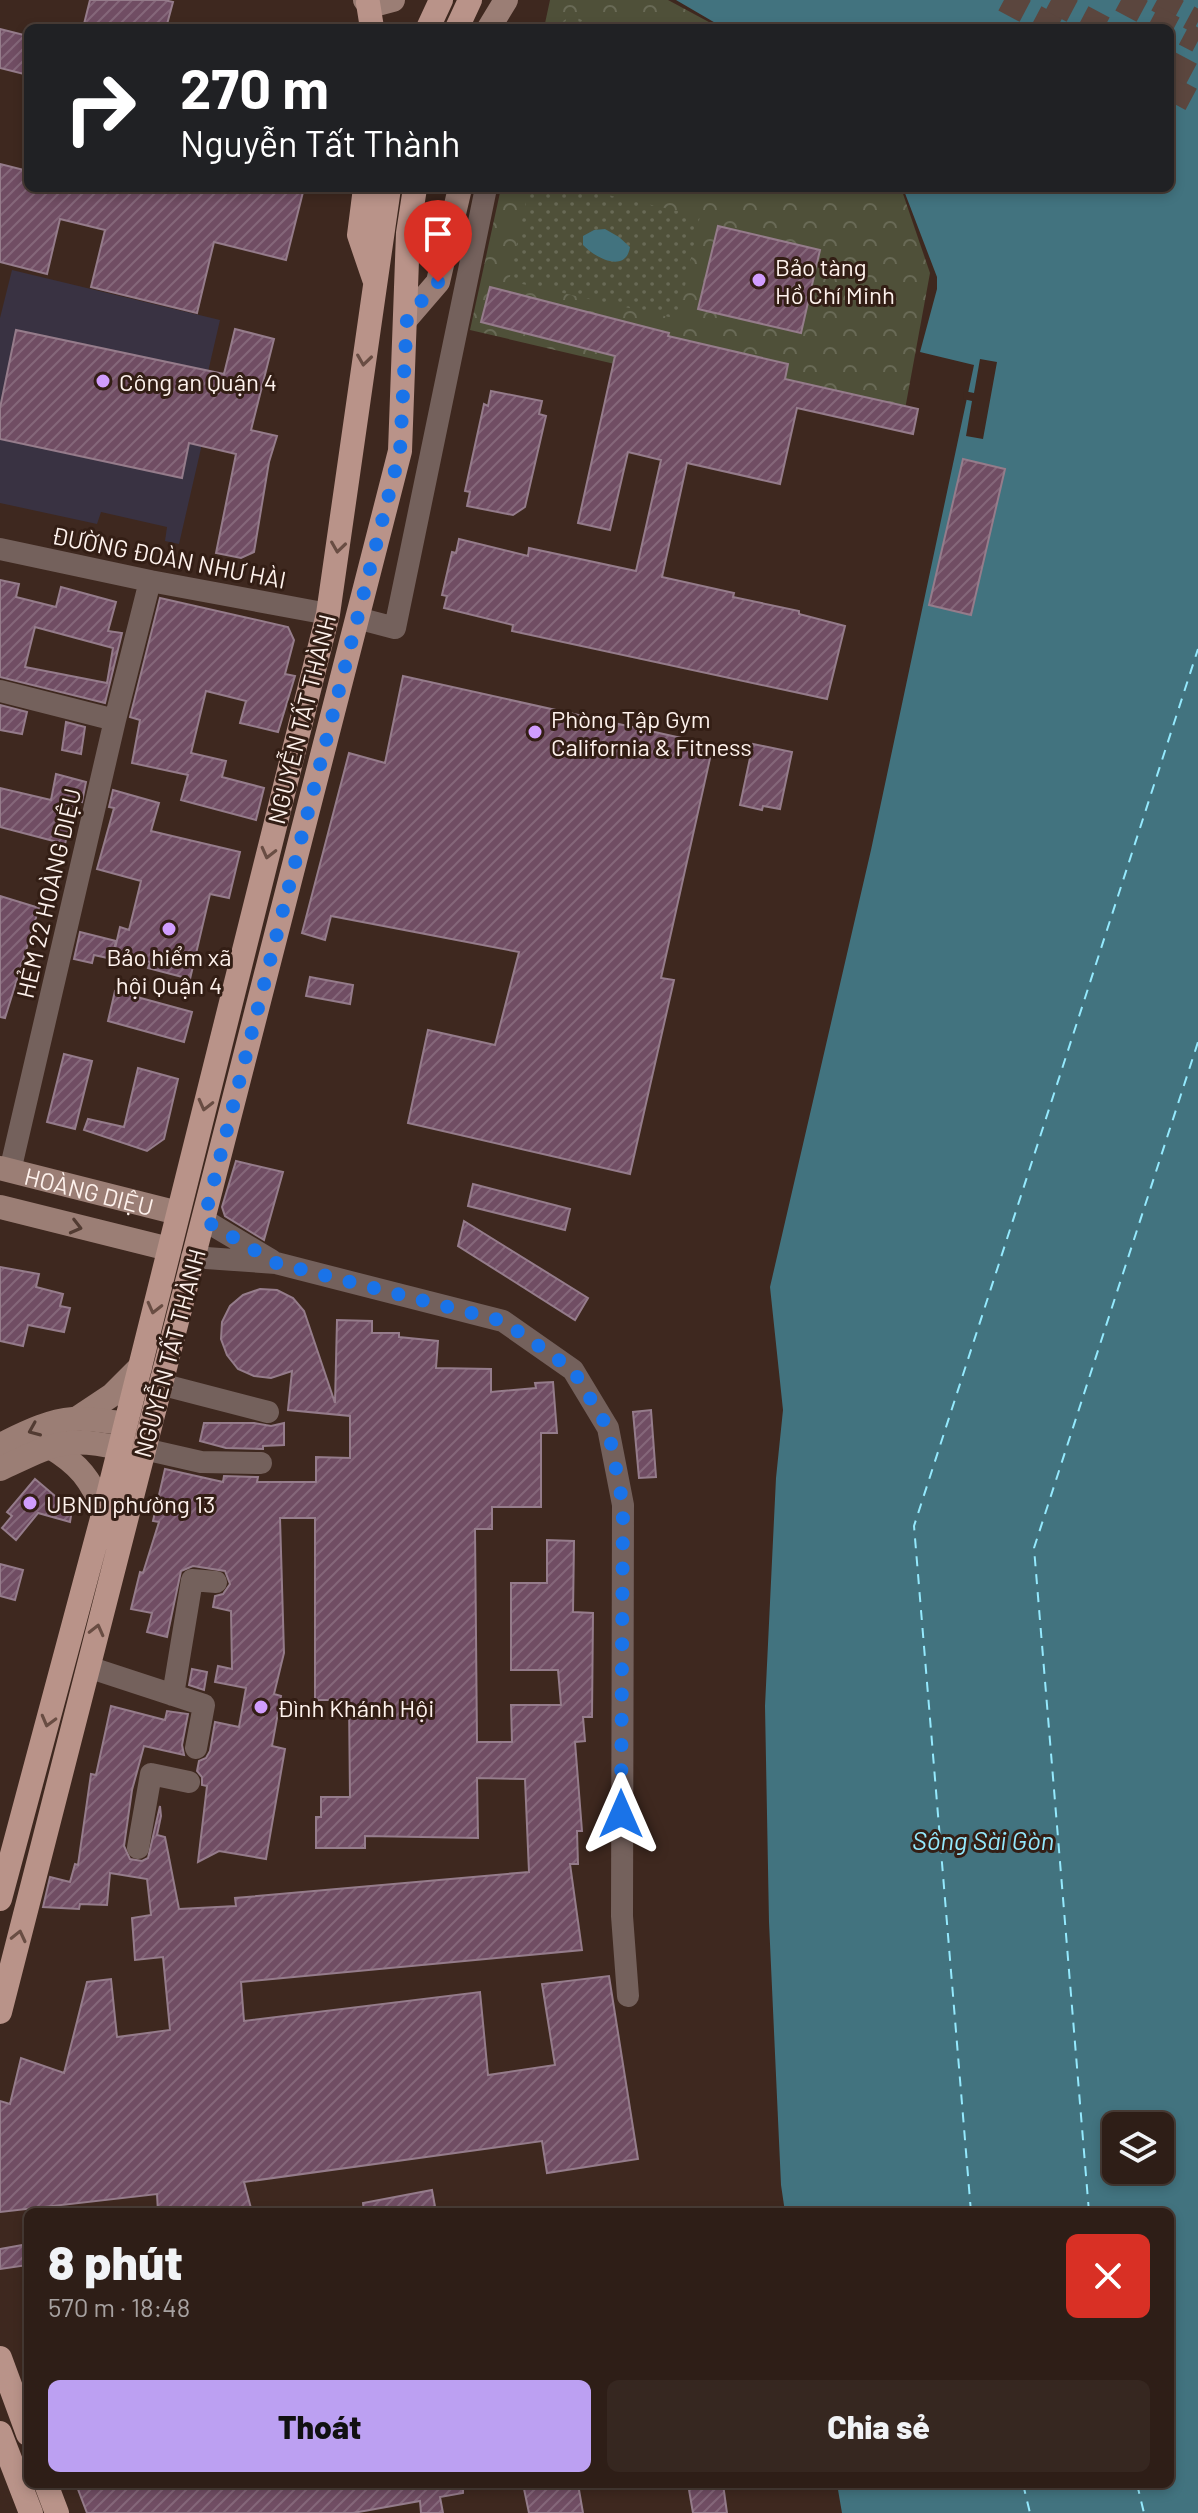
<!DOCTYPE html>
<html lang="vi">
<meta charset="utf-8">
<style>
body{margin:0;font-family:Barlow,sans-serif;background:#362720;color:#f1f3f6;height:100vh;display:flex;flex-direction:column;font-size:30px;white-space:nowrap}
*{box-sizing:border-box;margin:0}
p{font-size:26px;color:#a7a2a1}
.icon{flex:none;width:44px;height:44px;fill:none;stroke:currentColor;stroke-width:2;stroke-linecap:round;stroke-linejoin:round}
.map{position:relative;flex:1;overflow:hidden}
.sheet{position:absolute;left:24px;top:2208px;width:1150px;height:280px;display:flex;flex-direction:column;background:#2e1e17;border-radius:12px;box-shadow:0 4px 12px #0003,0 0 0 2px #493c36}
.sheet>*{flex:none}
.top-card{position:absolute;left:24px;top:24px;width:1150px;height:168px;border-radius:12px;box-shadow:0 4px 12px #0003,0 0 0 2px #493c36;background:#202124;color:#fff;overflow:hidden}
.fabs{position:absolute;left:1102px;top:2112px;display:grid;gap:16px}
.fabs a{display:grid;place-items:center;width:72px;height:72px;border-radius:12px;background:#2e1e17;box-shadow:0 4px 12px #0003,0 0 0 2px #493c36;font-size:40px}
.pin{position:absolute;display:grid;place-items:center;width:68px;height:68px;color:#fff;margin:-82px -34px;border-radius:50% 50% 50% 0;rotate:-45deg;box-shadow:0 0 8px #0007}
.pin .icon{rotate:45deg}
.me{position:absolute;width:88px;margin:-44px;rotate:0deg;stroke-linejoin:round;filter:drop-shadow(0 0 6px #0008)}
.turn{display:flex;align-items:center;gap:28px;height:168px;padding:0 24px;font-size:36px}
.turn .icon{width:104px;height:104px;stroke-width:2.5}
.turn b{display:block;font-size:56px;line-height:68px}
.round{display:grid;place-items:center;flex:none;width:84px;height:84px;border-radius:12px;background:#362720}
.overview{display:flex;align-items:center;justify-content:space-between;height:136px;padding:0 24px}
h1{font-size:48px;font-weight:800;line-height:60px}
.button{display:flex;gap:16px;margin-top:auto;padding:16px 24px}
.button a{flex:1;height:92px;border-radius:12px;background:#bca0f2;color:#111;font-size:32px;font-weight:800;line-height:92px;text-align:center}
.button a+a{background:#362720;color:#f1f3f6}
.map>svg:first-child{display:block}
.commercial{fill:#393242}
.park{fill:url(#park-crowns)}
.garden{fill:url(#garden-dots)}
.water{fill:#42737f;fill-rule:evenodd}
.pier{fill:#3e281f}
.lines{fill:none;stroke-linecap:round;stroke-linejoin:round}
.ferry{stroke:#94e9fd;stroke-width:2;stroke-dasharray:10 8;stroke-linecap:butt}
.building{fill:url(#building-hatch);stroke:#957c8b;stroke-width:2;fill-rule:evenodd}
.primary-tunnel{stroke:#5b463e;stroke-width:24;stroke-dasharray:24 12;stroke-linecap:butt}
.highway-tunnel{stroke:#5b463e;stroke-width:24;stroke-dasharray:24 12;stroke-linecap:butt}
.street{stroke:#74615c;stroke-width:22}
.secondary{stroke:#9b7e75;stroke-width:24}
.primary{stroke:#b99389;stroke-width:24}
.oneway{stroke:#694d43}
.oneway2{stroke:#523b32}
.route{stroke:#1a73e8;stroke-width:14;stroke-dasharray:0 25.2}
.poi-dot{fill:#d19dfe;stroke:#331e15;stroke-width:3}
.labels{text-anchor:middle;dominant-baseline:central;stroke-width:6;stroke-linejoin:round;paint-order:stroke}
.poi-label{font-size:24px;fill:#fef2ed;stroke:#331e15;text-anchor:start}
.street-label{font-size:24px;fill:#fef2ed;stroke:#331e15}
.water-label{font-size:26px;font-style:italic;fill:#94e9fd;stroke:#331e15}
</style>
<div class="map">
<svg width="1198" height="2513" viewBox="0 0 1198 2513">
<defs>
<pattern id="park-crowns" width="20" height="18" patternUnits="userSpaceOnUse" patternTransform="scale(2)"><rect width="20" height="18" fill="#4f5039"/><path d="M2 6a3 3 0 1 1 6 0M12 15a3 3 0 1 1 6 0" fill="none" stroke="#696a56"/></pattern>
<pattern id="garden-dots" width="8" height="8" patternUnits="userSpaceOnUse" patternTransform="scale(2)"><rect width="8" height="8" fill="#4f5039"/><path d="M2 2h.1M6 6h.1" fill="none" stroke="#696a56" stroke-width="1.8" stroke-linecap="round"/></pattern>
<pattern id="building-hatch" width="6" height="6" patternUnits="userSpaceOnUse" patternTransform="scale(2)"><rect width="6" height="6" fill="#704d63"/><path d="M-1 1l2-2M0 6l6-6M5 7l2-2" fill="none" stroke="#85677a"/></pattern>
</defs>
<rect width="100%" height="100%" fill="#3e281f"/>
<path class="commercial" d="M12,270L220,320L192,441L202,444L179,544L165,541L167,527L101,512L97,524L0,503V318Z"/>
<path class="park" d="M550,0H668L720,28H544Z
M501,188H901L930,273L901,431L470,330Z"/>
<path class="garden" d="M572,15L597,28H553Z
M529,188H577L700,216L678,319L509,281Z"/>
<path class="water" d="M676,0H1198V2513H842L837,2484H1170V2212H785L781,2185L769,1922L765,1706L776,1478L783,1410L770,1287L871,850L974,365L920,352L937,289V277L903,188H1170V28H724ZM1116,2126H1160V2170H1116Z
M605,229L619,237L630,247C626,274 595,258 583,245V236L594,230Z"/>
<path class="pier" d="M980,359L997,362L983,439L966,436L972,401L963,399L964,391L974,393Z"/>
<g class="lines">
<path class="ferry" d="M971,2212L914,1526L1198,649
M1089,2212L1034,1548L1198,1042
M1023,2484L1030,2513
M1137,2484L1144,2513"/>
</g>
<path class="building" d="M90,0H164L173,2L166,28H83Z
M0,29L28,36V75L0,68Z
M0,164L28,171V188H304L286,260L214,242L197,313L91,287L105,230L60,219L47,274L0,262Z
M718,226L820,250L801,333L698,309Z
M490,287L669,333L668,336L788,364L785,379L918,409L913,434L797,408L780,484L687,463L662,577L734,593L733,597L799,611V614L845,626L827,699L512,631L513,625L444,608L447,596L442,595L452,552L456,553L459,539L528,556L529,548L636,571L661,460L628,452L610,530L578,523L615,356L481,322Z
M235,329L274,339L251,430L277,436L269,462L254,552L241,558L216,553L236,454L189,443L182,478L0,439V408L16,330L224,374Z
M491,391L542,401L539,414L546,416L525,507L513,515L467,506L470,492L465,491L484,404L488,406Z
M963,459L1005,469L971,615L929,605Z
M0,580L19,584L16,597L56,607L61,587L116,602L108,631L122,633L105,703L0,677ZM35,627L113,648L107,683L25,667Z
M160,598L288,627L294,640L285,674L295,676L278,732L240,723L246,701L206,691L191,753L226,761L222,777L264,788L256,820L181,800L188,775L132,763L140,720L130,717Z
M403,676L713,745L661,978L674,980L630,1174L408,1123L428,1030L495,1045L519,952L331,916L325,940L302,933L349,753L385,763Z
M0,705L27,712L22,734L0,730Z
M66,722L85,727L81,754L62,750Z
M753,744L792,752L780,809L763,806L762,810L740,805Z
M56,774L86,782L82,802L76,801L65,844L0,827V788L51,800Z
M113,790L159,803L151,831L240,852L229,898L210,894L190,979L148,968L150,962L114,953L120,927L129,930L141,881L97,869L114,808L109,807Z
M0,896L39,908L5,1018L0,1017Z
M80,932L116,941L112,959L94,955L92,963L74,959Z
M310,977L353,985L350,1004L306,996Z
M115,991L192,1012L184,1042L108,1021Z
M64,1054L92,1061L75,1129L47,1122Z
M138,1068L178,1079L164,1139L147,1151L84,1130L88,1119L124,1127Z
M236,1161L283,1172L264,1240L225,1216L222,1207Z
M473,1184L570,1209L565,1230L468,1206Z
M464,1221L588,1298L575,1320L458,1246Z
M0,1267L39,1274L36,1287L63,1294L60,1306L70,1308L64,1332L28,1325L23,1346L0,1341Z
M260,1289L277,1290L293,1298L304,1311L335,1403L337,1320L372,1321V1333H399V1337L438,1341L436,1368L491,1369V1392L536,1388L535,1383L553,1382L557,1433H541V1507H492V1529H475L477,1742H512L511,1705H561L558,1670H511V1583H547V1540L574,1541L573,1612L593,1613L592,1717H583L585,1741L575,1742L582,1831H577L578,1864H570L582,1950L241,1982L244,2021L480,1992L488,2075L555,2065L542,1984L609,1976L638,2159L547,2173L542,2141L244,2182L252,2212H158L157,2194L0,2212V2101L10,2104L21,2058L64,2073L87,1982L111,1979L117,2037L170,2030L163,1957L135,1960L132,1918L151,1915L147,1879L110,1873L107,1905L80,1904L79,1909L43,1907L50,1877L70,1882L75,1864L78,1865L91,1774L96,1775L111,1706L165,1720L167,1711L188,1714L182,1745L184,1755L144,1746L132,1790L124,1846L130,1859L142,1861L148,1858L160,1806L161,1816L157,1835L165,1837L179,1909L236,1906L235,1898L529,1872L525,1779L477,1778L478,1838L365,1836V1848H316V1817H321V1797H350L349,1700H315V1518H280L284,1653L274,1694L281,1696L272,1746L285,1749L266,1859L219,1851L198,1862L207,1786L202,1785V1777L197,1771L199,1761L206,1758L210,1751L215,1722L239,1727L246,1688L215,1682L218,1666L232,1669L231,1611L213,1607L215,1596L223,1594L230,1584L225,1571L193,1566L181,1571L167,1637L147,1632L152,1613L131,1609L140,1572L143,1573L159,1522L153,1521L165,1469L223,1482L224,1476L258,1477L257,1482H316V1457L350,1458V1416L288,1410L292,1371L271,1378L254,1376L238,1369L227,1355L221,1339L222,1322L230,1306L243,1295Z
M651,1410L656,1477L639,1478L633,1412Z
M204,1423H254L271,1426L284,1423V1445L263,1446V1449L226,1448L200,1441Z
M35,1479L55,1496L73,1504L70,1522L38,1513L16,1540L2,1528L12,1516L7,1512Z
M0,1564L23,1570L15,1600L0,1596Z
M192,1669L207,1672L204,1690L189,1685Z
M432,2190L436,2212H364L363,2203Z
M28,2244V2265L0,2269V2249Z
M76,2484H463V2493L440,2497L443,2513H421L420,2501L353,2513H87Z
M523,2484H578L583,2513H529Z
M688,2484H723L727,2513H693Z"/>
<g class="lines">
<path class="primary-tunnel" d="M1004,0L1057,28
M1157,0L1198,22
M1170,88L1198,103"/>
<path class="highway-tunnel" d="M1051,0L1104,28
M1121,0L1198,41
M1170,63L1198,78"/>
<path class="street" d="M0,549L150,581L328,614
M357,618L395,628L486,188
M0,691L115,720
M10,1171L115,720L150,581
M204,1220L271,1260
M192,1257L276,1263L503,1321L573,1370L608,1428L623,1505L622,1916L628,1996
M160,1384L268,1412
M144,1449L201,1462L261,1463
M88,1667L204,1705L196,1748
M173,1695L192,1580L216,1582
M138,1848L151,1774L189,1782"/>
<g class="secondary">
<path d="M365,0L378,4L393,0"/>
<path d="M489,28L506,0"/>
<path d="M407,318L438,282L460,188"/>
<path id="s1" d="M0,1168L178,1213"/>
<path d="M0,1207L169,1249"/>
<path d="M76,1419L112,1395L140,1367"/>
<path d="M0,1445C23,1434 47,1421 73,1419C90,1418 108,1422 125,1423"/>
<path d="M50,1447C80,1465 90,1479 104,1511"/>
<path d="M0,1469C50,1446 63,1435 119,1448"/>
</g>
<path class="primary" d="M368,3L372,28
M428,28L441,0
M457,28L470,0
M365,188L359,235L374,279
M0,1899L104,1511L328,614L389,188
M0,2012L400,451L408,233L415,188
M0,2358L28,2434
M0,2433L31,2513
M46,2484L57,2513"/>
</g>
<defs><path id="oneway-chevron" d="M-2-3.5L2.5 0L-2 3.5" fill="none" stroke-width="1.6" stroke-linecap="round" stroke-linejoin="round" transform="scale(2)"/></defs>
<g class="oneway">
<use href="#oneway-chevron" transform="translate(364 360) rotate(98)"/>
<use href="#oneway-chevron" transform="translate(338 547) rotate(98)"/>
<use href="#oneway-chevron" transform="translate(268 853) rotate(104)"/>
<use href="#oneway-chevron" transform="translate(205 1105) rotate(104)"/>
<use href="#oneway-chevron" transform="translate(154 1308) rotate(104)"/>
<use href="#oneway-chevron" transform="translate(97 1630) rotate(-76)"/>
<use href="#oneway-chevron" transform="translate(48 1721) rotate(105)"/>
<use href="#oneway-chevron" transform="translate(19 1936) rotate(-77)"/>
</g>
<g class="oneway2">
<use href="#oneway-chevron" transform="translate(76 1227) rotate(14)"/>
<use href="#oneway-chevron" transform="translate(34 1430) rotate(157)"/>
</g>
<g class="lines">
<path class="route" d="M438,282L407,318L400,451L204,1220L276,1263L503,1321L573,1370L608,1428L623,1505L621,1814"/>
</g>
<g class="poi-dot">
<circle cx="759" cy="280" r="8"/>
<circle cx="103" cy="381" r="8"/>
<circle cx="535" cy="732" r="8"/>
<circle cx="169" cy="929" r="8"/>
<circle cx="30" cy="1503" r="8"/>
<circle cx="261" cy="1707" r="8"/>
</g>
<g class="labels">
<g class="poi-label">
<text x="775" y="266">Bảo tàng<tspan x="775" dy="28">Hồ Chí Minh</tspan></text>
<text x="119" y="381">Công an Quận 4</text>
<text x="551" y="718">Phòng Tập Gym<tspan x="551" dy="28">California &amp; Fitness</tspan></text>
<text x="169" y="956" text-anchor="middle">Bảo hiểm xã<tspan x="169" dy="28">hội Quận 4</tspan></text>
<text x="46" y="1503">UBND phường 13</text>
<text x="277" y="1707">Đình Khánh Hội</text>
</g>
<g class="street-label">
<text transform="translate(169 557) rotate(11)">ĐƯỜNG ĐOÀN NHƯ HÀI</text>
<text transform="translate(301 719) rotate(-76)">NGUYỄN TẤT THÀNH</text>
<text transform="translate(48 893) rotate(-77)">HẺM 22 HOÀNG DIỆU</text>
<text stroke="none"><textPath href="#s1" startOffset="92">HOÀNG DIỆU</textPath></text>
<text transform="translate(169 1353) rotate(-75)">NGUYỄN TẤT THÀNH</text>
</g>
<g class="water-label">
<text x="983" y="1839">Sông Sài Gòn</text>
</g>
</g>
</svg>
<div class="fabs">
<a><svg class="icon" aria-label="layers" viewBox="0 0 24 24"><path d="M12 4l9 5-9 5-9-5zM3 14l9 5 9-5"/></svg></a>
</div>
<div class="pin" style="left:438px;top:282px;background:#d93025"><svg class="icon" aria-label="arrive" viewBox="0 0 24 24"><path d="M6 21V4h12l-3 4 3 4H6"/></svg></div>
<svg class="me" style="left:621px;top:1814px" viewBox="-20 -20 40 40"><path d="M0-17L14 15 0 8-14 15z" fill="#1a73e8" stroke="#fff" stroke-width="4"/></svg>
<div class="top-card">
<div class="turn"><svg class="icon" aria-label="right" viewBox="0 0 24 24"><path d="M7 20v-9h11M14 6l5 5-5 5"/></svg><div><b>270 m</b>Nguyễn Tất Thành</div></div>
</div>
<section class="sheet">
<div class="overview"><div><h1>8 phút</h1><p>570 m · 18:48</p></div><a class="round" style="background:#d93025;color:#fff"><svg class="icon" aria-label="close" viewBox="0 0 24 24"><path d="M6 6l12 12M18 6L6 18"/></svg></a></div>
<div class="button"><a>Thoát</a><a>Chia sẻ</a></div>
</section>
</div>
